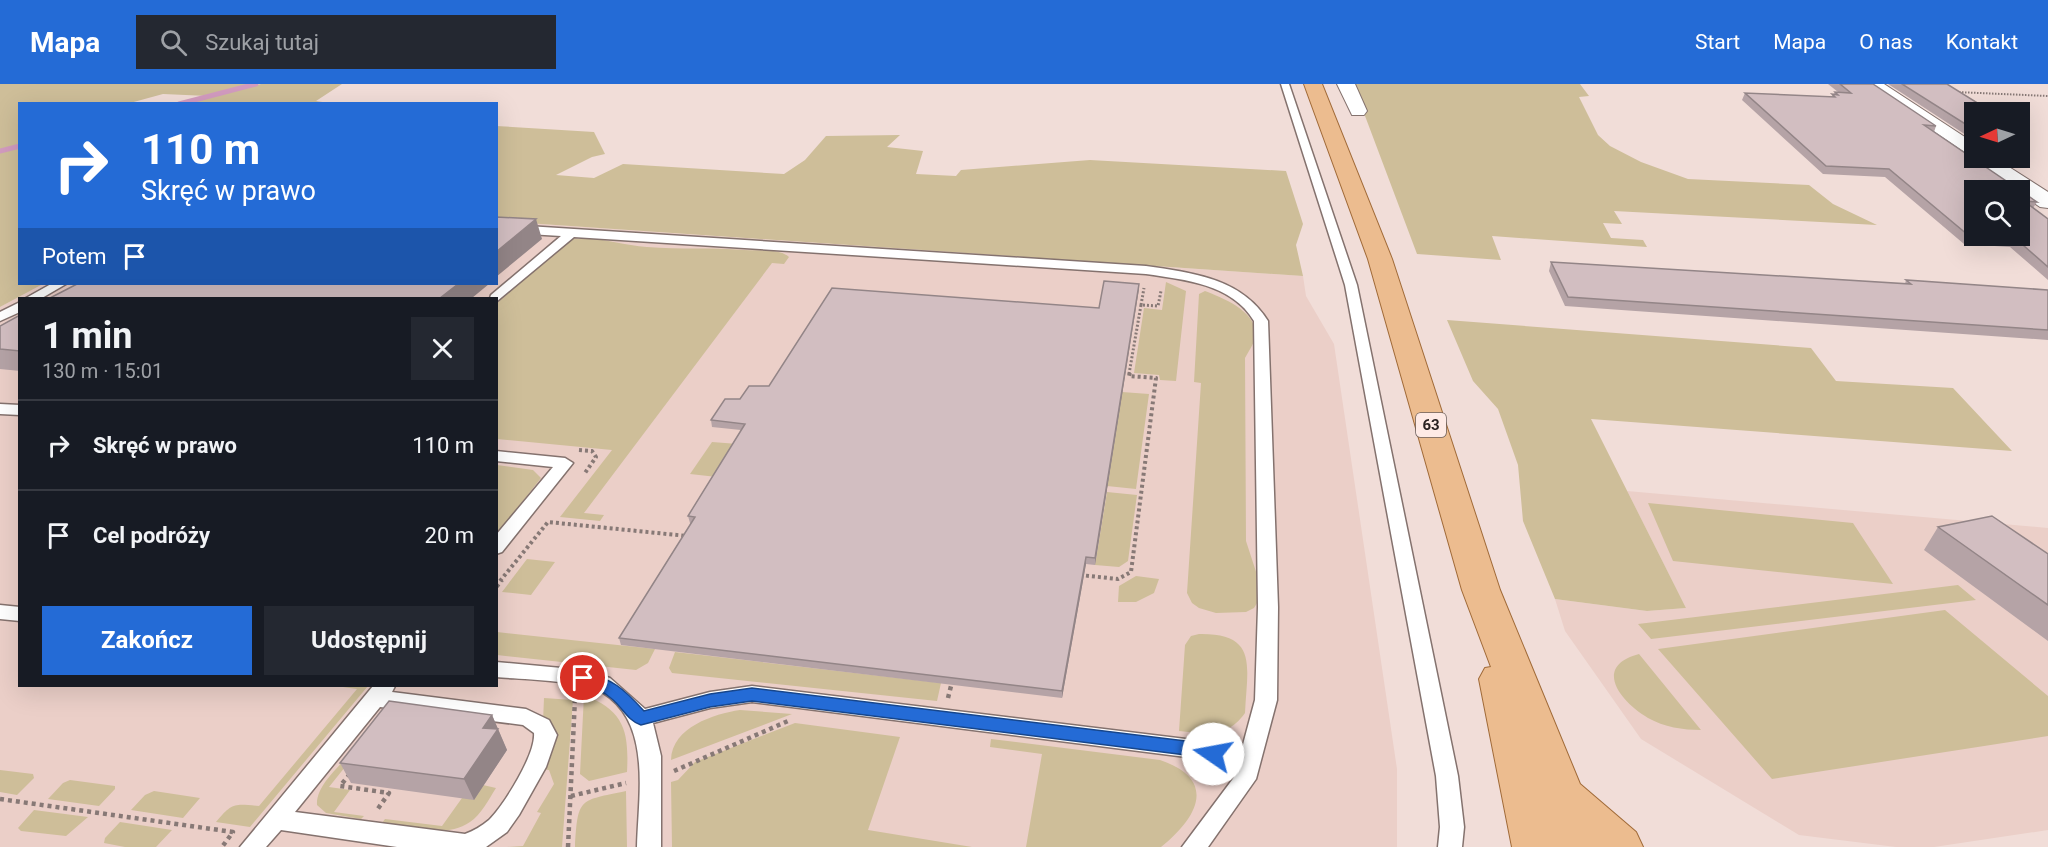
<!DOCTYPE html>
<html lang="pl">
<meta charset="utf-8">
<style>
body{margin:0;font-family:Roboto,sans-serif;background:#242831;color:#f1f3f6;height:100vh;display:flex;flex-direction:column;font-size:22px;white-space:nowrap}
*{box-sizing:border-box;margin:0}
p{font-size:20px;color:#9ea1a6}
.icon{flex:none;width:33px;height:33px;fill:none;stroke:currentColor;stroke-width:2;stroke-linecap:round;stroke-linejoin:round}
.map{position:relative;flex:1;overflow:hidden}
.sheet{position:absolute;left:18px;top:213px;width:480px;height:390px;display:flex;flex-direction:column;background:#171b24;border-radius:0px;box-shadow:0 6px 24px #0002}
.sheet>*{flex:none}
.banner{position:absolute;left:18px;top:18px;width:480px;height:183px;border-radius:0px;box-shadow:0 6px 24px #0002;background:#246bd6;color:#fff;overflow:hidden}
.needle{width:39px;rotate:266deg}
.controls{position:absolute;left:1964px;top:18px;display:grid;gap:12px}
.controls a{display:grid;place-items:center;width:66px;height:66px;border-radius:0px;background:#171b24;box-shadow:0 6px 24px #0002;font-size:30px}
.pin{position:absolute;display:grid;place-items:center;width:51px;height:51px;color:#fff;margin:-26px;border:3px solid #fff;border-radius:50%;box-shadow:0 2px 6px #0007}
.me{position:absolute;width:66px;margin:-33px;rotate:282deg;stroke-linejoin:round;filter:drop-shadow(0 0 4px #0008)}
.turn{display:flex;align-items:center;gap:21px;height:126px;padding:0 24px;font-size:27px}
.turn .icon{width:78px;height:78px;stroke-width:2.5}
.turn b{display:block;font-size:42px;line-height:51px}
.then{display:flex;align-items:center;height:57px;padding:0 24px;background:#0003;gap:12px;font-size:22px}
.round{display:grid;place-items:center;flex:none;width:63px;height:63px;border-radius:0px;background:#242831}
.head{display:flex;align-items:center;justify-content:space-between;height:102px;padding:0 24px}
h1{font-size:36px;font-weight:700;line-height:45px}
.primary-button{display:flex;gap:12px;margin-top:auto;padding:12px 24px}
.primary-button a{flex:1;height:69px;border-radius:0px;background:#246bd6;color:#fff;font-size:24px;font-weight:700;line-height:69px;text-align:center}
.primary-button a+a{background:#242831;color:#f1f3f6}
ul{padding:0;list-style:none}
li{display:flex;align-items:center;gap:18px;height:90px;padding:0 24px;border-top:2px solid #363941}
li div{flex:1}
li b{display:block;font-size:22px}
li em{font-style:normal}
header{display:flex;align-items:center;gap:36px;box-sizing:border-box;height:84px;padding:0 30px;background:#246bd6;color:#fff}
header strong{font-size:28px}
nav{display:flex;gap:33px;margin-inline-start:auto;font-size:21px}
.search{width:420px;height:54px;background:#242831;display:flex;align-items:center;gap:15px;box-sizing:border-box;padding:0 21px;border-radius:0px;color:#9ea1a6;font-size:22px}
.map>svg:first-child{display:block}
.built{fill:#ebcfc8;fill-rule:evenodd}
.green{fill:#cebe99}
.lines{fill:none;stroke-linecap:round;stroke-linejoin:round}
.stream{stroke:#d29bbf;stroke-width:5}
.service-casing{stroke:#84726e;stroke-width:3}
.minor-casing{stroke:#84726e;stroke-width:2}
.primary-casing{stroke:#a06a38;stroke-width:2}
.path-far3{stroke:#877976;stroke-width:2;stroke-dasharray:1.5 1.5;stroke-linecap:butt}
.path-far2{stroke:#877976;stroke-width:3;stroke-dasharray:2 2;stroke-linecap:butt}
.path-far1{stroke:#877976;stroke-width:4;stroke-dasharray:3 3;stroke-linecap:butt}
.path{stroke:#877976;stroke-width:4.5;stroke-dasharray:4 4;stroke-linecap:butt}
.service{fill:#fff;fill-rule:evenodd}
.minor{fill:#fff;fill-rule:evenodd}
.primary{fill:#ecbc8f;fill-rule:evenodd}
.wall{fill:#b5a3a6}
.shaded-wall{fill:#938587}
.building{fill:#d2bec1;stroke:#938587;stroke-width:1.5}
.route{fill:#246bd6;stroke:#17468b;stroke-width:1.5}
.labels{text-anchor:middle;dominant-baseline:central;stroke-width:5;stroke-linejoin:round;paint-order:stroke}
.shield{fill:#feeae5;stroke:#6a5e5c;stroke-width:1.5}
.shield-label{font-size:15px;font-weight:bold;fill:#2a2221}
</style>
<header>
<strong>Mapa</strong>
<div class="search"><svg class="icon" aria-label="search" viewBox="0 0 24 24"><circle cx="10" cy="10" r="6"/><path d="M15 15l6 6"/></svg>Szukaj tutaj</div>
<nav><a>Start</a><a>Mapa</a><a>O nas</a><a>Kontakt</a></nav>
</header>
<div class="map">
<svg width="2048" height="763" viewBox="0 0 2048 763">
<rect width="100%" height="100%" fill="#f1ddd8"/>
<path class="built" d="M497,137L1303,192L1306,212L1334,260L1397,685V763H0V223L43,200H496ZM20,214H496V602H20Z
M1627,407L2048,444V746L1934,763H1896L1799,751L1641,655L1565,547L1555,515L1647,527L1686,524Z"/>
<path class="green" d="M0,0H254L208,12L163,10L130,19L20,20L19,61L0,66Z
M261,0H342L316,17L329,19H185Z
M1353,0H1580L1589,12L1579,13L1598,51L1610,62L1641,78L1688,95L1809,101L1833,120L1877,141L1614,127L1622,140L1603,139L1611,154L1643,156L1647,163L1492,152L1501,176L1417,170Z
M496,42L594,48L605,70L592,73L556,91L594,94L623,80L784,90L805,76L826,52L900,51L887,63L923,67L916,90L956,92L961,86L1090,76L1286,87L1303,140L1296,161L1303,192L497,137Z
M19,63L20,200H43L0,223V68Z
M573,155C598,152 622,161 647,163C680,166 712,163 744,166C758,167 779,164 789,173L784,180L772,179L584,429L604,431L600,437L560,433L612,366L497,355L496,220L563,160Z
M1166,198L1186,207L1176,297L1160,296L1159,291L1134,289L1144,224L1162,226Z
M1205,207C1223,214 1259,228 1255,253C1254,260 1248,268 1245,274L1246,457L1260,500L1259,516L1254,524L1246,528L1216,529L1199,524L1192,519L1187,509L1201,299L1194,298L1199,210Z
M1447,236L1811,264L1836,297L1953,304L2012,367L1591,335L1686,524L1647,527L1555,515L1523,437L1518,381L1498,325L1473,297Z
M1122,308L1149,310L1136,405L1107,402Z
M712,358L738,360L717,393L690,390Z
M497,381L533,386L541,394L497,450Z
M1107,408L1137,411L1128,477L1119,483L1095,481Z
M1648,419L1853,439L1893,500L1673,477Z
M527,475L555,478L531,511L502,508Z
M1136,492L1159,495L1154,509L1136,518H1118L1119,502Z
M1958,501L1976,516L1651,555L1638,540Z
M1945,526L2048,612V652L1772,695L1658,565Z
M497,548L655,565L648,579L636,586L497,571Z
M1199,550C1259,549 1247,583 1245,629C1227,654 1207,650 1179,647L1185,561L1191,552Z
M675,568L941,599L937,617L672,589L669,584Z
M1639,570L1701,646C1683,646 1664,643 1648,634C1619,617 1593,582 1639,570Z
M336,602H368L250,743L216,738C233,718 234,720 259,722L357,605Z
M584,611C625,627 629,648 627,688L589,697L580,690Z
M544,614L573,616L562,763H507L523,762L541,729L537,728L554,700L549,686L541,685Z
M740,626L792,630L671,676C672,643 714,630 740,626Z
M795,639L900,653L868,746L972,763H672L671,698L678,696L695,678Z
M991,655L1160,676C1219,696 1197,734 1161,763H1026L1042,670L990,663Z
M343,677L349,678L329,703L350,706L334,728L364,732L361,735L326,729L317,721C316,704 333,689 343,677Z
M0,686L33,690L34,694L17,711L0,708Z
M70,696L115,702V705L99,722L48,715L63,699Z
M483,701L496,704C489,715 481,731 470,738C445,755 410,743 382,739L385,735L442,742L462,714Z
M154,707L200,714L183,734L131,726L145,711Z
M626,707L627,763H575C578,713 579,717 626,707Z
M34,726L88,733L66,752L21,747L18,744Z
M120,738L172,746L156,763H125L104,759L105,754Z"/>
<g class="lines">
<path class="stream" d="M179,20L256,0
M0,67L20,62"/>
<defs>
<path id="service" d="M1281,0H1289L1357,201L1458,692L1464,743L1462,763H1438L1440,743L1436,692L1345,201Z
M496,140L1146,182C1193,189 1241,194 1268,237L1278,523L1277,616L1256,695L1208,763H1182L1235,692L1236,685L1194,674L752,618L710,624L653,639L661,672V763H637C638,711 654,633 596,605C579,597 519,595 496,593V578L583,586L610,594L645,625L710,608L752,602L1194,656L1241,668L1255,616L1258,523L1254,237C1232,200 1186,196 1146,190L574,153L496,218V214H490L491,211L561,152L496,148Z
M51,200H66L42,214H26Z
M20,218V228L0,237V228Z
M0,320L20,321V331L0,330Z
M496,367L565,374L573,379L502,468L496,470V451L553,383L496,377Z
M0,521L20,523V537L0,535Z
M373,602H395L392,608L526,625L549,636L557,651L546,683L519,731L507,748L486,763H397L281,746L266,763H240ZM380,623L523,641L534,649C536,670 504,721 489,736C482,742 473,747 465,750L295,728Z"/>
<path id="minor" d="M1337,0H1355L1367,27L1364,31H1352Z
M1864,0H1884L1974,59V74H1995L2048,108V124L2040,123L1975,78L1972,73Z"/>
<path id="primary" d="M1304,0H1322L1392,175L1500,506L1580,700L1636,748L1643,763H1512L1479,595L1485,584L1491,583L1462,506L1368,175Z"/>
</defs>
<use href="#service" class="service-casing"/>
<use href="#minor" class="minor-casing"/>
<use href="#primary" class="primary-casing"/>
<path class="path-far3" d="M1956,8L2048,12"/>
<path class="path-far2" d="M1141,221L1144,204
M1129,290L1141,221L1158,222L1161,207"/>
<path class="path-far1" d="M579,366L592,367L596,373L585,389
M1080,491L1118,495L1131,488L1156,294L1129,292L1130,288
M500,497L548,438L687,452"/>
<path class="path" d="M496,503L502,496
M948,614L952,598
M674,687L788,637
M350,690L340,702L389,709L377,726
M571,712L626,699
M0,715L233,748L222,763
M568,763L575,614"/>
<use href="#service" class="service"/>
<use href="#minor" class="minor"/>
<use href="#primary" class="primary"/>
</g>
<path class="wall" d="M1828,0H1873L1936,42L1934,48L2037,118L2033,124L2048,135V196L2010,163L1964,160L1885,93L1823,90L1742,16L1745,9L1831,13L1835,8H1838Z
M1888,0H1947L1974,28V51H1966Z
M1551,178L1905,200L1906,196L2048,206V256L1565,222L1549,187Z
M1139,200L1095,481L1086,480L1062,614L621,561L619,554L691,439H690L688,432L741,346L712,343L711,336L740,315L769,302L1099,224Z
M20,231V287L0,285V242Z
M1938,443L2048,470V557L1924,466Z
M492,631L507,666L474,716L351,699L340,679Z"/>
<path class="shaded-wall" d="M536,135L542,155L496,193V168Z
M458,200H489L472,214H440Z
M1139,200V205L1095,481V474Z
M1086,473V480L1062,614V607Z
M492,631L507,666L474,716L464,695L483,644Z"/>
<path class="building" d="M1840,0H1873L1936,42L1924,41L2037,118L2024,117L2048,135V183L2015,154L1975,152H2019V106H1974V151H1968L1889,85L1826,82L1745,9L1835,13L1832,10L1838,11L1835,8L1851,9Z
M1902,0H1947L1992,28H1974V44L1970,43Z
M496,133L536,135L496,168Z
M1551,178L1911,200L1906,196L2048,206V246L1568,213Z
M1104,197L1139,200L1095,474L1086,473L1062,607L619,554L695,433L688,432L745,340L711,336L725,315H740L749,302H769L832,204L1099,224Z
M77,200H458L440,214H50Z
M20,231V267L0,265V242Z
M1992,432L2048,470V521L1938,443Z
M389,617L492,631L483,644L498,645L464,695L340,679Z"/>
<path class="route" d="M583,588C613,595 623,604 644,627L710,610L752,604L1194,658L1219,665L1222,670L1219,675L1213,677L1194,672L752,617L710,623L641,641C628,637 622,623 612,615C601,605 591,603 577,598L574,594L577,589Z"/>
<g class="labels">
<rect class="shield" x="1416" y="329" width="30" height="24" rx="4.5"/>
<g class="shield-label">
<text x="1431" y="341">63</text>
</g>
</g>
</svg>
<div class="controls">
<a><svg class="needle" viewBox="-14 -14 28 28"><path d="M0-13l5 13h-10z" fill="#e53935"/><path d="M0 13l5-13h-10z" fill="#9ea1a6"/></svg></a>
<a><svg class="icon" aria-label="search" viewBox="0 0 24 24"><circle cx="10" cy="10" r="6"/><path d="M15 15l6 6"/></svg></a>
</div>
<div class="pin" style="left:583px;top:594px;background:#d93025"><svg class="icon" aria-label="arrive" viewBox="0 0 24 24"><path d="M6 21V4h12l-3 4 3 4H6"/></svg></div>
<svg class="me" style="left:1213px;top:670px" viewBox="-20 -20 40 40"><circle r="19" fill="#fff"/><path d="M0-13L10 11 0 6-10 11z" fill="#246bd6"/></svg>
<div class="banner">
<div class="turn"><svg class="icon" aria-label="right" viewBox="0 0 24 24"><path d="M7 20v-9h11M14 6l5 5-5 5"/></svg><div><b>110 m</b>Skręć w prawo</div></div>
<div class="then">Potem<svg class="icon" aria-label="arrive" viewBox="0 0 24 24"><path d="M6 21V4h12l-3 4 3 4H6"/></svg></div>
</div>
<section class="sheet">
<div class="head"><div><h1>1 min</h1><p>130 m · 15:01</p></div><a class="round"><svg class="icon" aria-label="close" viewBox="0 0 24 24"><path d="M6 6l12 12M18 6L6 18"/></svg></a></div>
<ul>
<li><svg class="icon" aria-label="right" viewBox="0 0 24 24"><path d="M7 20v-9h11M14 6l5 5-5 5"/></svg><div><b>Skręć w prawo</b></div><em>110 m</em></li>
<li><svg class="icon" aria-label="arrive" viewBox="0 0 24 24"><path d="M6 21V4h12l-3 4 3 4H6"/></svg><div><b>Cel podróży</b></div><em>20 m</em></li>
</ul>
<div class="primary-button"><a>Zakończ</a><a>Udostępnij</a></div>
</section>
</div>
